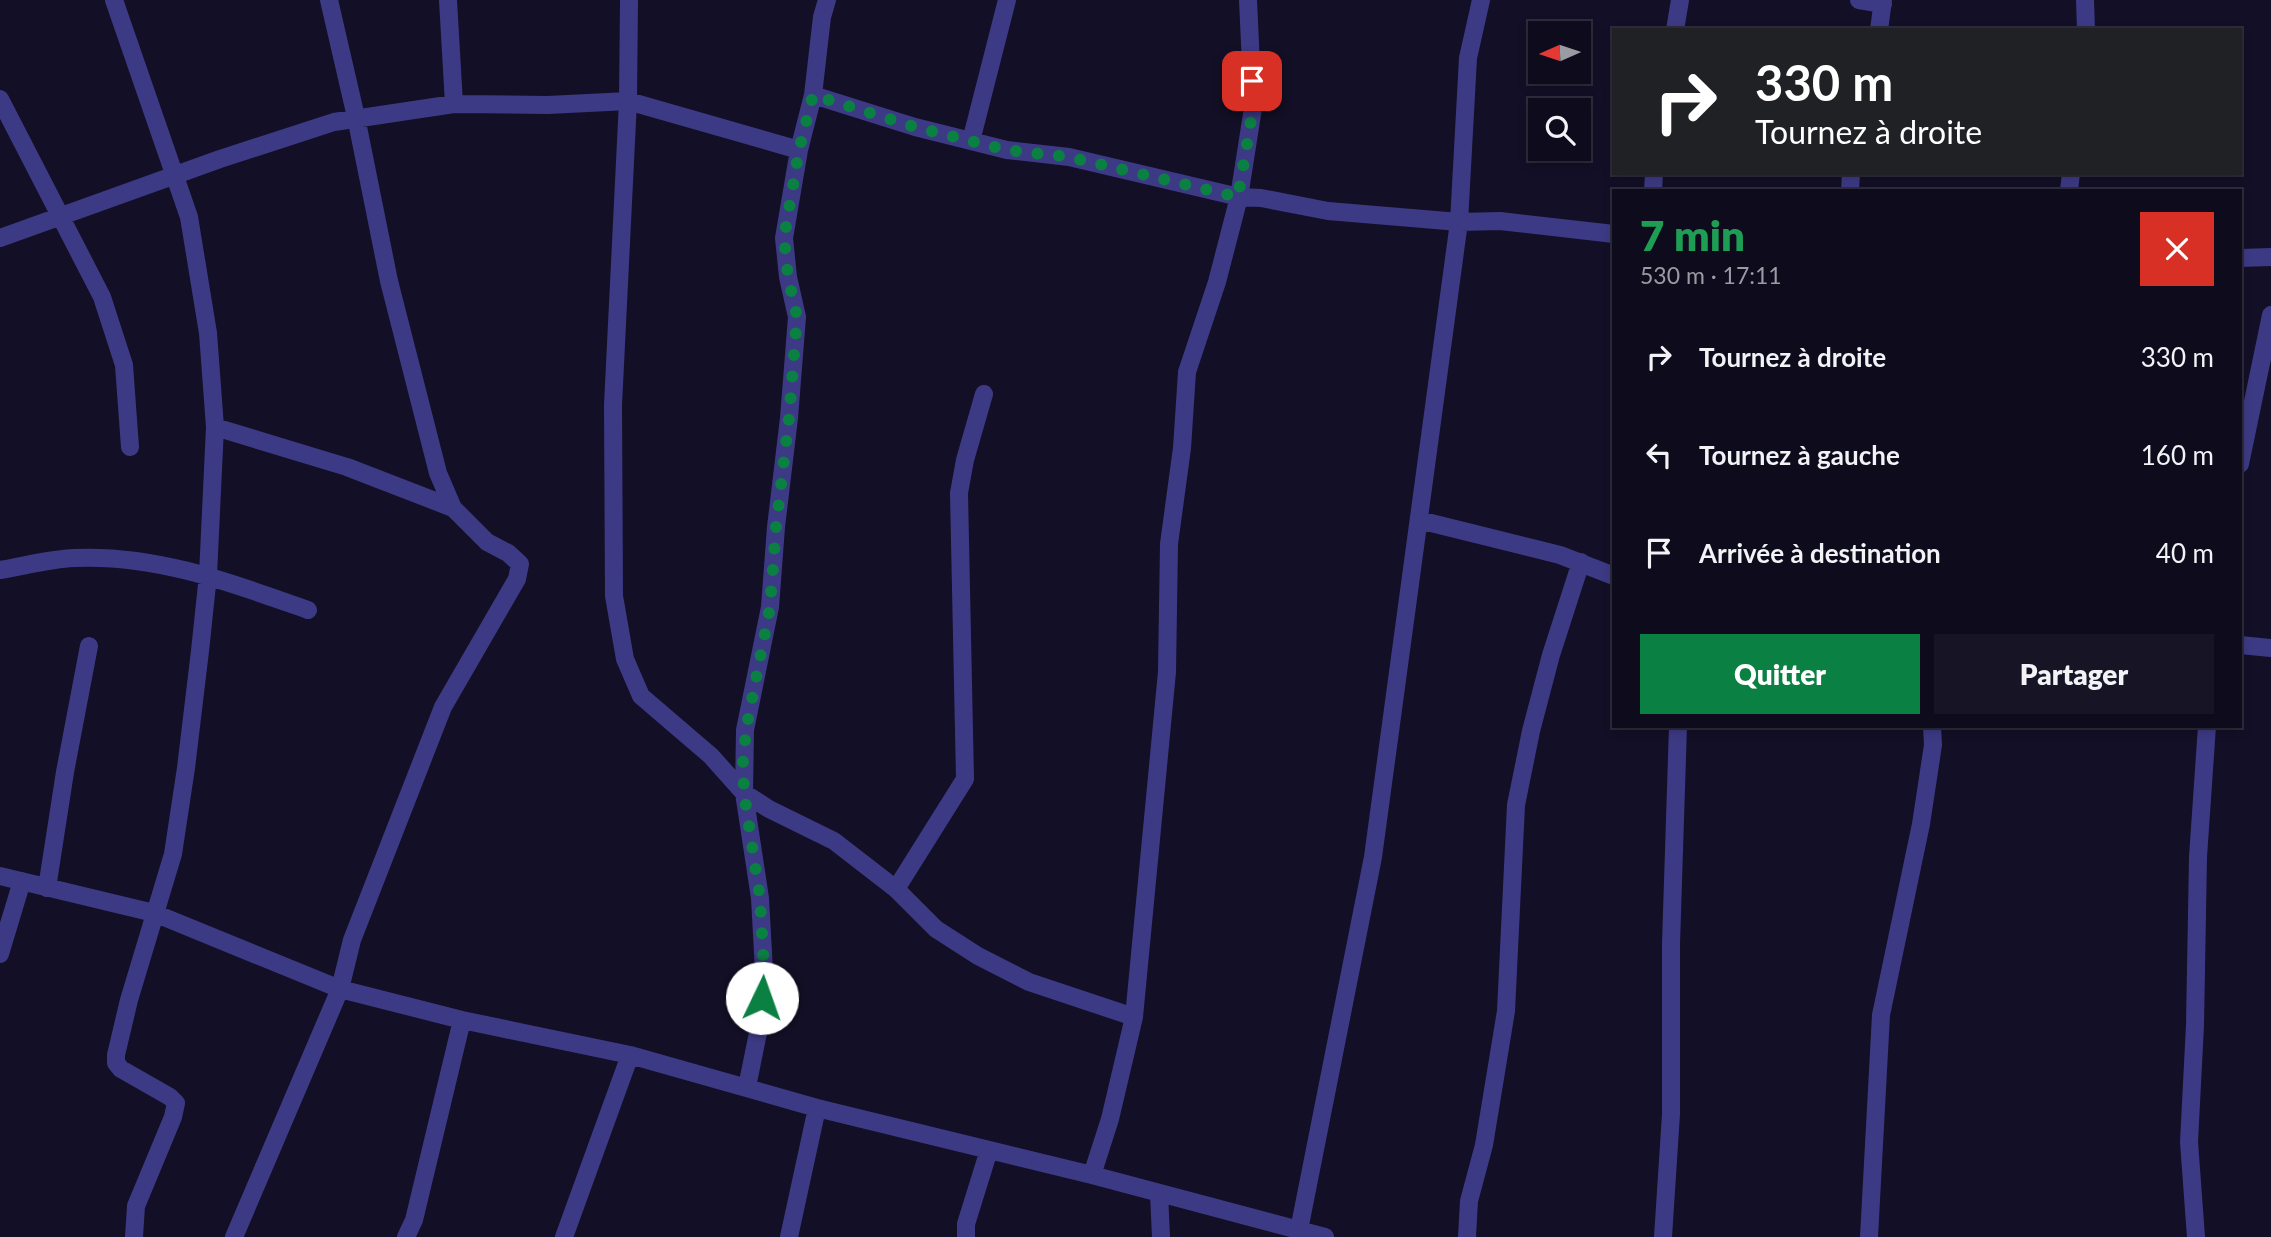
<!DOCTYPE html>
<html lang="fr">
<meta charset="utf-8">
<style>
body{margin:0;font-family:Lato,sans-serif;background:#171425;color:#f1f3f6;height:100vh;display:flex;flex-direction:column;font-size:26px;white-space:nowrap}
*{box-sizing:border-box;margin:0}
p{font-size:23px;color:#9b9ba3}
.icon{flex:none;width:38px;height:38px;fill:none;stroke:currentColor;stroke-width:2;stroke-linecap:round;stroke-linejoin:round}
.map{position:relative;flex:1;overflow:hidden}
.panel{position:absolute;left:1612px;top:189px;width:630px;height:539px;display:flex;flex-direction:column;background:#0e0b1c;border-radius:0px;box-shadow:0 4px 10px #0003,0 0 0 2px #2e2b3b}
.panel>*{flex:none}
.banner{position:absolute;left:1612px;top:28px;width:630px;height:147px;border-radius:0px;box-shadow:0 4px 10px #0003,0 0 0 2px #2e2b3b;background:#202124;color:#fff;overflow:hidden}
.needle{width:46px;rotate:267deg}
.fabs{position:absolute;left:1528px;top:21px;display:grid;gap:14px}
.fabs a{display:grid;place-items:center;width:63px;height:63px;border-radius:0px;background:#0e0b1c;box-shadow:0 4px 10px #0003,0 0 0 2px #2e2b3b;font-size:35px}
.pin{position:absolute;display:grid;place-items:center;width:60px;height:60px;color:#fff;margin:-30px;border-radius:14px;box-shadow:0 4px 10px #0006}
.me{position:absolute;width:77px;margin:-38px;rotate:3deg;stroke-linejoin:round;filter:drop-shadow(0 0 5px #0008)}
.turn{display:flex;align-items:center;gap:24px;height:147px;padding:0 28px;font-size:32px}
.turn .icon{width:91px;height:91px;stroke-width:2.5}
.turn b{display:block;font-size:49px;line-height:60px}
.round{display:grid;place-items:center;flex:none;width:74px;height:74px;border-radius:0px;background:#171425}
.summary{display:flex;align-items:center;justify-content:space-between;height:119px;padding:0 28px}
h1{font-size:42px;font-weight:800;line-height:52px;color:#1e9e55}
.primary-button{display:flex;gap:14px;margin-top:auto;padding:14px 28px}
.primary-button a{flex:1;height:80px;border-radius:0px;background:#0b8043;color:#fff;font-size:28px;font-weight:800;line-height:80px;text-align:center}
.primary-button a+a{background:#171425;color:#f1f3f6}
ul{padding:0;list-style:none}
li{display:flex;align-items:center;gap:21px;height:98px;padding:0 28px}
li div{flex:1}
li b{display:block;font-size:26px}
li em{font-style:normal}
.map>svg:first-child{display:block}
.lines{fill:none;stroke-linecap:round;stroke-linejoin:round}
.minor{stroke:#3d3a85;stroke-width:18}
.route{stroke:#0b8043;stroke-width:12;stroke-dasharray:0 21.6}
</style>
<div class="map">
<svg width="2271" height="1237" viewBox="0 0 2271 1237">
<rect width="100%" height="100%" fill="#130f26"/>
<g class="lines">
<path class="minor" d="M114,0L189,217L208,333L215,427L208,575L200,651L186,768L173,854L129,1000L116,1055V1063L121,1069L170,1097L176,1103L173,1117L136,1206L134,1237
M448,0L454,104
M629,0L628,101L613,405L614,596L625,659L641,696L711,756L744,793L769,809L834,841L896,889L936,929L978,956L1029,982L1134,1017
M1859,0L1883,4
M2085,0L2086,30
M1675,30L1680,0
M1879,30L1883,0
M813,95L915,127L1007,150L1069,157L1239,197L1261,198L1328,211L1459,222L1500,221L1614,234
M0,99L102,297L124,365L130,447
M971,141L1007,0
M1653,191L1654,173
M1850,191L1851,173
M2069,191L2071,173
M0,238L220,159L334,122L454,104L548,105L628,101L799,150
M2240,258L2271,257
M215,427L347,467L453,508
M2240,464L2271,315
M1419,520L1560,555L1614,576
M0,570C24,566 50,559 74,558C156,554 232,583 308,610
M2240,645L2271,648
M0,876L154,913L340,989L462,1020L630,1055L817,1108L1092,1175L1325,1237
M47,888L65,772L89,646
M896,889L965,779L959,493L965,460L984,394
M0,954L22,881
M747,1087L760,1023L764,971L760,898L744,793L745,730L770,607L776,527L789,418L797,317L788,277L784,238L799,150L813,95L822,17L827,0
M1092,1175L1110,1119L1134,1017L1167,672L1169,544L1182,448L1187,372L1217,282L1239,197L1253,108L1248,0
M1159,1193L1161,1237
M1299,1230L1373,857L1459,222L1468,58L1481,0
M234,1237L340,989L352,940L443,707L517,579L520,564L508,553L487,542L453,508L438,473L389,281L356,117L329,0
M406,1237L414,1220L462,1020
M564,1237L630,1055
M789,1237L817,1108
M966,1237V1224L989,1150
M1467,1237L1469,1201L1484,1145L1506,1011L1516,805L1531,731L1551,655L1581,562
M1663,1237L1671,1114V944L1678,726
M1869,1237L1881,1015L1921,824L1933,745L1932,726
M2196,1237L2189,1142L2195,1025L2198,857L2207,726"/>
</g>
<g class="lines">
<path class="route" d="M762,998L764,971L760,898L744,793L743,762L746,730L770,607L776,527L789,418L797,317L788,277L784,238L799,150L813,95L915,127L1007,150L1069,157L1238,197L1253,108L1252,81"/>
</g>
</svg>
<div class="fabs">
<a><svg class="needle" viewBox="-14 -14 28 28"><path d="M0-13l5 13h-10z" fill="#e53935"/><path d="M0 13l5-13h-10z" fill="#9b9ba3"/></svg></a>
<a><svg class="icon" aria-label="search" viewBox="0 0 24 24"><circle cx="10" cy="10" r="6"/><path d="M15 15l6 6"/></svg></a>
</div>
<div class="pin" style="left:1252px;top:81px;background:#d93025"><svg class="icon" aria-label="arrive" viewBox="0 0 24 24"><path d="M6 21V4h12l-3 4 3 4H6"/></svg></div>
<svg class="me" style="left:762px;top:998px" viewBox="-20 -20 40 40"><circle r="19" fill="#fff"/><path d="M0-13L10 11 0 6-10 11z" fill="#0b8043"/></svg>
<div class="banner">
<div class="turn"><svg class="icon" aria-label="right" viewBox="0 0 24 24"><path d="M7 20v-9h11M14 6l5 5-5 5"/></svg><div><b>330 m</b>Tournez à droite</div></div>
</div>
<section class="panel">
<div class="summary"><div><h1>7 min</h1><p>530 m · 17:11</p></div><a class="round" style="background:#d93025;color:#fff"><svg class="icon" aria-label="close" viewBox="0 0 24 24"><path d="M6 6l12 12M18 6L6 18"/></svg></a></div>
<ul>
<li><svg class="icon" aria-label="right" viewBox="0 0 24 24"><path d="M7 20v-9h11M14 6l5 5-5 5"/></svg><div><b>Tournez à droite</b></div><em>330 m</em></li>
<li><svg class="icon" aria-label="left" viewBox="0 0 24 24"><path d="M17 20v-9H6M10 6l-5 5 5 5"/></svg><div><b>Tournez à gauche</b></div><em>160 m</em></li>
<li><svg class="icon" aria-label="arrive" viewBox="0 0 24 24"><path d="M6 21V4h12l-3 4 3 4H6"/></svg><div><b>Arrivée à destination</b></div><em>40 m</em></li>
</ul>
<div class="primary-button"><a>Quitter</a><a>Partager</a></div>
</section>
</div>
